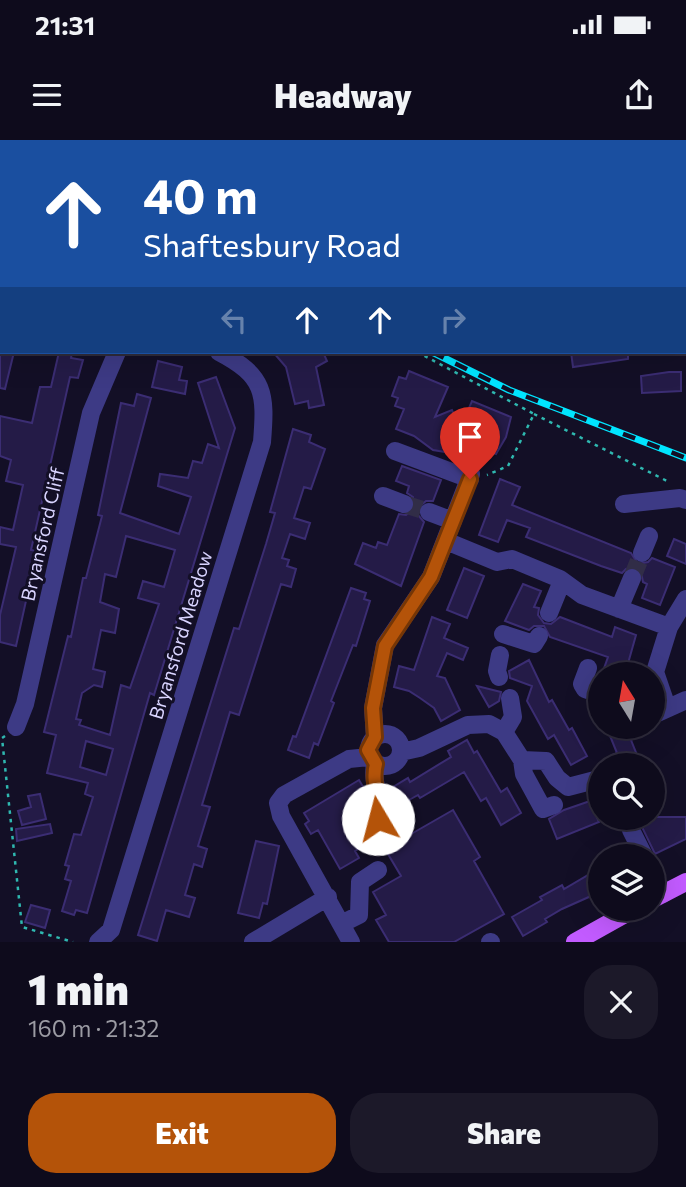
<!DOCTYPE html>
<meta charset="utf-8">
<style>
body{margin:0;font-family:Commissioner,sans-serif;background:#1c1929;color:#f1f3f6;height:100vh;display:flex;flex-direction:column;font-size:26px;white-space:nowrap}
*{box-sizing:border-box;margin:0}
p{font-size:23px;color:#9b9ba3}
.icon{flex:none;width:38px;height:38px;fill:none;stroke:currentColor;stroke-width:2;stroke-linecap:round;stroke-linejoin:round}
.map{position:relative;height:802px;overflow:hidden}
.sheet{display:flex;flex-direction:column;background:#0e0b1c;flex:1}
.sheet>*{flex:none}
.hud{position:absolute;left:0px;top:0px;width:686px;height:214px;box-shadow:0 7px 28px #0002,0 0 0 2px #2e2b3b;background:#1a4fa0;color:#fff;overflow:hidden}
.needle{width:46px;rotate:349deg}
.controls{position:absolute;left:588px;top:522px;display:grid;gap:14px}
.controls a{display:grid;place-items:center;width:77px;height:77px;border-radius:50%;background:#0e0b1c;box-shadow:0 7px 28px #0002,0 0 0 2px #2e2b3b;font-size:35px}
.pin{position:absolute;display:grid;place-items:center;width:60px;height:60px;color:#fff;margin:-72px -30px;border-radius:50% 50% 50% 0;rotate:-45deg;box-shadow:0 0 7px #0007}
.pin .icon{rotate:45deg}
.me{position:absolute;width:77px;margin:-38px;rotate:352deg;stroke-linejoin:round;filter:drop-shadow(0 0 5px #0008)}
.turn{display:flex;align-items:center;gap:24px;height:147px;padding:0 28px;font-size:32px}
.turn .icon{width:91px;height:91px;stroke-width:2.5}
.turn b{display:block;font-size:49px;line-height:60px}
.lanes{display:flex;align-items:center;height:66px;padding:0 28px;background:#0003;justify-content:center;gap:35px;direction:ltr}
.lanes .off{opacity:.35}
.round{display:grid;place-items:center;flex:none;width:74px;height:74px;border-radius:28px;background:#1c1929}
.overview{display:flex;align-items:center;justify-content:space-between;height:119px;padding:0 28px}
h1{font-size:42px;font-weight:800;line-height:52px}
.cta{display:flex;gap:14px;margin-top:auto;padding:14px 28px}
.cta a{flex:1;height:80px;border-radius:28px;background:#b45309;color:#fff;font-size:28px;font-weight:800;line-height:80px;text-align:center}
.cta a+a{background:#1c1929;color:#f1f3f6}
.status{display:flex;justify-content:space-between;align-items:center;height:49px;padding:0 35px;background:#0e0b1c;direction:ltr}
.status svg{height:19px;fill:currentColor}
header{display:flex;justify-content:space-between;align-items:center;height:91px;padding:0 28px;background:#0e0b1c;font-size:32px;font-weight:800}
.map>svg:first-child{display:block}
.building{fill:#241b47;stroke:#3b2d73;stroke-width:2;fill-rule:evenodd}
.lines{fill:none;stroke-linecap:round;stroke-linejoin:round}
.minor-tunnel{stroke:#312d47;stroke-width:18;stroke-dasharray:18 9;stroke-linecap:butt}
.path{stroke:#2fb8b0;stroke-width:2.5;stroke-dasharray:3.5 5;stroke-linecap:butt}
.minor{stroke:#3d3a85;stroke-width:18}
.major{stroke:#c25bff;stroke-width:18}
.rail-casing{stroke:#00e5ff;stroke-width:7}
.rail{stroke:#130f26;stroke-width:4.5;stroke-dasharray:13;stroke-linecap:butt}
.route-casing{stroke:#753606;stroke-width:18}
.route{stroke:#b45309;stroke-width:12}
.labels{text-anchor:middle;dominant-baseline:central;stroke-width:6;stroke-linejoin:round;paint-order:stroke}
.street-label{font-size:19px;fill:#d9d4ff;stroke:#130f26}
</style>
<div class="status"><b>21:31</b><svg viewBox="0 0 49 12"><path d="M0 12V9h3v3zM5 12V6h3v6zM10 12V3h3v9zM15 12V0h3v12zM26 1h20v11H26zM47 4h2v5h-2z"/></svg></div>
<header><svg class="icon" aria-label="menu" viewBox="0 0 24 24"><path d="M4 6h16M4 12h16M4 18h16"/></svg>Headway<svg class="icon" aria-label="share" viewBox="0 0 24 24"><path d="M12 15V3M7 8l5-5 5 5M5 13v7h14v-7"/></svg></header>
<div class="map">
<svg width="686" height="802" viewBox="0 0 686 802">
<rect width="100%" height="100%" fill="#130f26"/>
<path class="building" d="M0,212H14L5,249L0,248Z
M59,212H72L71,218L83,220L78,238L70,237L31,410L37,411L16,506L0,502V475L16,407L0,404V387L13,390L23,345L6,341L11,320L0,316V276L32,283L40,247H51Z
M273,212H323L327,221L316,227L324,265L309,268L308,261L295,264L286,227Z
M571,212H628V219L573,227Z
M158,221L182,227L179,240L187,241L185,254L152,247Z
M409,231L448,247L435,277L452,270L460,289L472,261L511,277L506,297L496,314L486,310L480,323L457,314L433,310L414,296L396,289L404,269L395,266L398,258L392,256L399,237L406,239Z
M669,232H681V251L642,253L641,236Z
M216,237L235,288L154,555L150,553L87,773L76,770L74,775L62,771L71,741L65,739L69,726L65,725L74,694L81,695L93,657L85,654L88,643L47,633L56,595L44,592L68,496L71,497L83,438H86L102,376L98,375L121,263L134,266L137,254L151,258L120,373L179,394L191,357L158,346L160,334L188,338L193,321L202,323L208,304L219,308L198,243ZM126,396L175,410L164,447L143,441L138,458L159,464L130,548L121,545L110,595L79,585L81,580L76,579L82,553L94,545L102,547L105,532L93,529L101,490L115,493L119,469L100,462L105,434L116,437ZM86,601L113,609L106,635L80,627Z
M293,289L311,295L309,302L325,309L311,349L304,347L294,378L310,383L305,399L290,394L282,418L289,420L287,426L296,429L291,447L281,444L239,575L230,572L202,665L210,667L198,706L207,709L202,727L194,724L185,755L195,758L189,777L166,770L157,801L138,795L234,488L239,489L266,404L275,373L270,372Z
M402,326L441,340L433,361H426L419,367L418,375L424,382L401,446L355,424L363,403L376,408L378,402L387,405L399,374L406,375L414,369L413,357L407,353L409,346L396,341Z
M500,339L520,347L512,365L631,413L638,424L648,422L652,418L675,427L660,465L642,458L647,444L643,442L641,432L636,427L626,429L622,433L601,426L526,397L530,388L507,380L498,402L479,395Z
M674,399L686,404V424L667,416Z
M464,428L484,436L467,478L447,470Z
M523,444L541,451L534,467L539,468L538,475L544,483L551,484L560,477L612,497L615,487L636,495L625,534H602L608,517L550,497L544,486H534L529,490L505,481Z
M351,448L366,453L364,459L370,461L356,506L353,505L331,561L334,563L318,605L314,603L309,618L288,610L293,596L296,597Z
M432,477L450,484L444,498L468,508L463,520L447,513L437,536L445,538L460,570L441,581L434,568L420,558L409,551L394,547L399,526L414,530Z
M529,520L549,562L552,560L569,590L572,588L587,616L571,625L554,595L548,599L527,561L532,546L510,538L509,531Z
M477,546L501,552L499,561L489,567Z
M606,586H632L637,597L631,600L641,625H615L612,615L617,613Z
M467,600L474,613L477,611L501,652L507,648L521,673L501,685L486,658L481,661L464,632L420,658L418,655L391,670L388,650L408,638L410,642L451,617L448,611Z
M359,640L365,650L368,672L367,679L357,685L368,703L355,711L359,718L340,729L318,690L311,694L305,684L309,681L304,673Z
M40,654L46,679L22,685L18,671L31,667L28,656Z
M590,661L599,682L557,699L549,679L564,670Z
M453,670L480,717L474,721L504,774L454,802H389L376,780L386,775L373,752L401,736L385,709Z
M655,677H686V699L655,714L641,685Z
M50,684L52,693L17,701L16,689Z
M256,701L279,706L267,764L263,763L259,778L238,773Z
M600,728V752L562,769L545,779L547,782L523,796L512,777L542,760L540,757L562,745L564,749Z
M31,765L50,770L45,788L25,782Z"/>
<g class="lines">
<path class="minor-tunnel" d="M404,364L429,372
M632,438L642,413"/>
<path class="path" d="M120,0L122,2
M684,87H686
M417,212L534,274L508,326L487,335
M534,274L669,342
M5,596L2,598L22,787L73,802"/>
<path class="minor" d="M287,0L288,2
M437,0V2
M642,0V2
M0,100H2
M684,188H686
M395,311L470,339
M383,356L404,364
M624,364L680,358L686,360
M429,372L453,381
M446,401L497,422L512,419L560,439L582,455L669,487
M642,413L649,396
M619,469L632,438
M549,473L562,441
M503,494L534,504L539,496
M588,528L582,544L585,549L599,554
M499,537L497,531L500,515
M667,567L655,532L669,487L686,459
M653,575L686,560
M16,587L25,564L91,273L117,212
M504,592L513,577L510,558
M369 610a16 16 0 1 1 32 0a16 16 0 1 1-32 0Z
M375,597L373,568L385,505L431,437L471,334
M401,612L419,608L468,585L489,584L504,592L522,620L524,634L543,669L554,665
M522,620L546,621L557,638L568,647L595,640L600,654
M375,624C371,645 384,663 378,679
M631,690L644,716
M653,734L663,754
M343,783L359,775L360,742L378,730
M98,802L111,790L262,302C266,253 265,236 219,212
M253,802L328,757
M351,802L281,676L278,663L284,655L349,619L369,617
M490,802H491"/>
<path class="major" d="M653,759L686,742
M575,802L636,768"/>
<defs>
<path id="rail" d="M134,0L136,2
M432,212L509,250L686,318"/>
</defs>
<use href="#rail" class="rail-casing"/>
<use href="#rail" class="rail"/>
</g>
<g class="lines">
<defs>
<path id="route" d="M378,679C384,663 370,646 376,624L368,610L375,597L373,568L385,506L431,437L470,339"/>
</defs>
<use href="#route" class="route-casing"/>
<use href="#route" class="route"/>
</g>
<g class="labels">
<g class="street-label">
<text transform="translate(42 394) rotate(-77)">Bryansford Cliff</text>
<text transform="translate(180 495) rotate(-73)">Bryansford Meadow</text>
</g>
</g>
</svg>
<div class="controls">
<a><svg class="needle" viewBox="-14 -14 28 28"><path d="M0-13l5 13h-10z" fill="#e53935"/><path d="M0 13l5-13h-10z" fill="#9b9ba3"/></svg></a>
<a><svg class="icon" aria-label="search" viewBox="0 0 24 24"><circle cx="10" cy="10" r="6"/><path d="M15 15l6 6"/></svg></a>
<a><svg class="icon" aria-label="layers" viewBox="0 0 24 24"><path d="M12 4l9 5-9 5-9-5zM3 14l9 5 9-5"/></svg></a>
</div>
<div class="pin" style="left:470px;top:339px;background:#d93025"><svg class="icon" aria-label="arrive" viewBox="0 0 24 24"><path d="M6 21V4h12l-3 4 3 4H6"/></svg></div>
<svg class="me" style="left:378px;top:679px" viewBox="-20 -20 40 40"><circle r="19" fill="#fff"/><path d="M0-13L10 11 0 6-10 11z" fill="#b45309"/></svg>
<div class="hud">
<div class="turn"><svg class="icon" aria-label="ahead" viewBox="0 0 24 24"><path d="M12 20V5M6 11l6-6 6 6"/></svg><div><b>40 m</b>Shaftesbury Road</div></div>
<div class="lanes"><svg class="icon off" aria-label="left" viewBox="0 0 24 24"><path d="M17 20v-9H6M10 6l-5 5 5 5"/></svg><svg class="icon" aria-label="ahead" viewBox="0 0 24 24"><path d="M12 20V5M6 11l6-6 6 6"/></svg><svg class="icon" aria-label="ahead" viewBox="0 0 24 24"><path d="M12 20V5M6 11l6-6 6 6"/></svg><svg class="icon off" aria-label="right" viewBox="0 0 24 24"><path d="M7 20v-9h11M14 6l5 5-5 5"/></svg></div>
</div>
</div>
<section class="sheet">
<div class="overview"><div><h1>1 min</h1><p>160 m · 21:32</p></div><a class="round"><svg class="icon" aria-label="close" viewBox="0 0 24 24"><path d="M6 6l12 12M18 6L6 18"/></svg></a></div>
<div class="cta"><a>Exit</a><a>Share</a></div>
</section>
